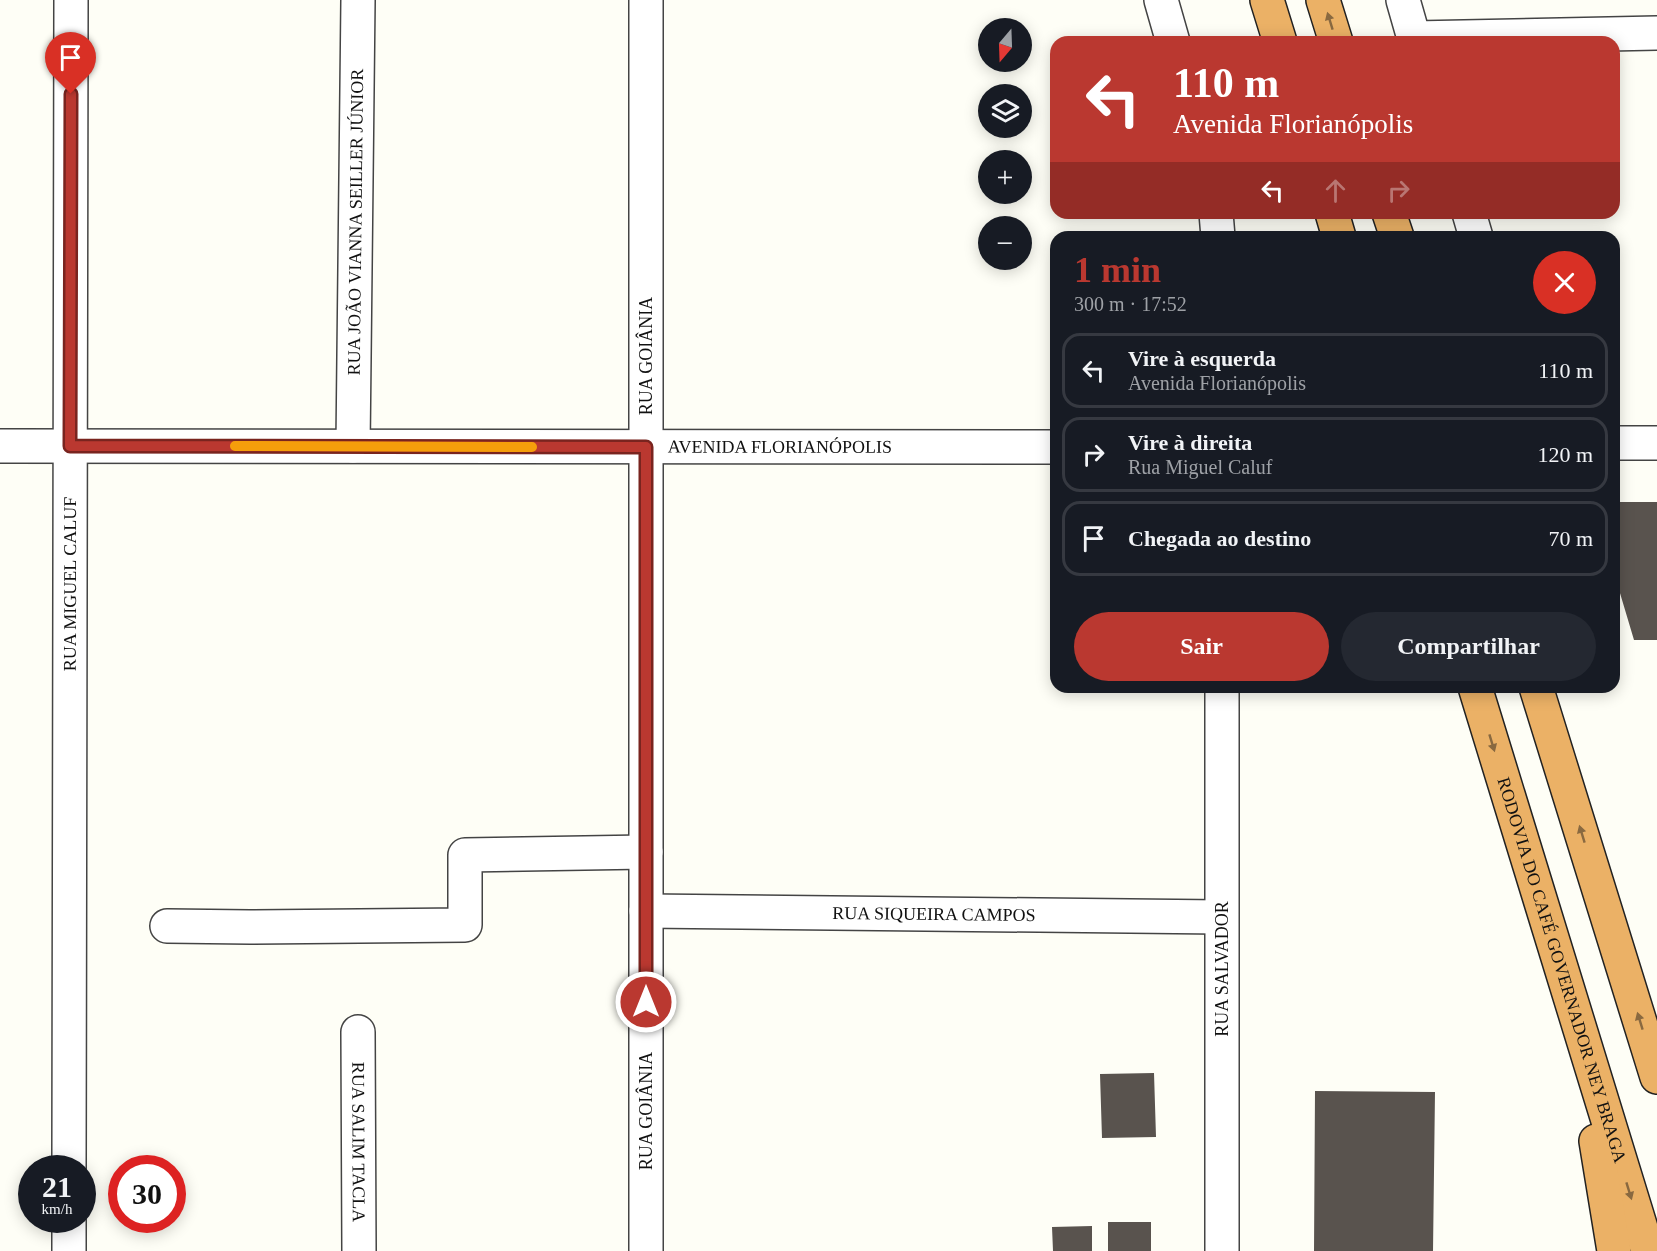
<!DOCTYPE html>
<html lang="pt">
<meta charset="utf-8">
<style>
body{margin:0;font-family:Georgia,serif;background:#242831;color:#f1f3f6;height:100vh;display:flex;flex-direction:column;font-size:22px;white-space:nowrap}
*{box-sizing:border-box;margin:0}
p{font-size:20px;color:#9ea1a6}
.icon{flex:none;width:33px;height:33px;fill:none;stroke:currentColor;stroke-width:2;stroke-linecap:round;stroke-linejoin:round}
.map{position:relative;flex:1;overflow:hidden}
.sheet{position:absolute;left:1050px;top:231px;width:570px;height:462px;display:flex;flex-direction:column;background:#171b24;border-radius:18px;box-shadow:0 3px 15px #0003}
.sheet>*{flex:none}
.banner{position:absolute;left:1050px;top:36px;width:570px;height:183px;border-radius:18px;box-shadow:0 3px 15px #0003;background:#ba3830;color:#fff;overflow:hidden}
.needle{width:39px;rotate:199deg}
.tools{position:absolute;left:978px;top:18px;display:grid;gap:12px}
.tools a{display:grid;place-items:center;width:54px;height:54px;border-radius:50%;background:#171b24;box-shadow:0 3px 15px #0003;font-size:30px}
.speed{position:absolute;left:18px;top:1155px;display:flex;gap:12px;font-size:30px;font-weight:700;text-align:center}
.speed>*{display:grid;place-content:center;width:78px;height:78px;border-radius:50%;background:#171b24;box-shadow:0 3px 15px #0003;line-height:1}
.speed small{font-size:15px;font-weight:400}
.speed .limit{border:9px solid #d22;background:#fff;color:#111}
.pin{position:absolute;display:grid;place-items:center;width:51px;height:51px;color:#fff;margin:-62px -26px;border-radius:50% 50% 50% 0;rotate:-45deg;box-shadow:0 0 6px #0007}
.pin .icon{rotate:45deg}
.me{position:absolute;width:66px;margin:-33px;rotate:0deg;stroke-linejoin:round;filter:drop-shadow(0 0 4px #0008)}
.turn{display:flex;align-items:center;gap:21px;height:126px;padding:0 24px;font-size:27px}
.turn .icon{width:78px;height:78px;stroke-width:2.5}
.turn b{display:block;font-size:42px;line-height:51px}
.lanes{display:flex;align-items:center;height:57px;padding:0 24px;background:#0003;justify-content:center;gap:30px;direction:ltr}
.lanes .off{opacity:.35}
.round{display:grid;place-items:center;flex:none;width:63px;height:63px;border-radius:32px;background:#242831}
.overview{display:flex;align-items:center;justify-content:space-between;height:102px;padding:0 24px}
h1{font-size:36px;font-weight:800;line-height:45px;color:#ba3830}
.button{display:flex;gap:12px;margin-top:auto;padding:12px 24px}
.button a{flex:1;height:69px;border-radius:36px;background:#ba3830;color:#fff;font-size:24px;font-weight:800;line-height:69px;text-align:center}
.button a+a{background:#242831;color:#f1f3f6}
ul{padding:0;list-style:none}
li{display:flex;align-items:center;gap:18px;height:75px;margin:0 12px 9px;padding:0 12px;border:3px solid #363941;border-radius:18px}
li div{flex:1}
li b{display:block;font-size:22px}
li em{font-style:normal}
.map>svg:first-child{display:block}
.building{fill:#59534e}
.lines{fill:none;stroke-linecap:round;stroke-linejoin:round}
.minor-casing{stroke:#444;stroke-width:36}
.highway-casing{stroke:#222;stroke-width:36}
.minor{stroke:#fff;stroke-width:33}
.highway{stroke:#ebb166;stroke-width:33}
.oneway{fill:#896940}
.route-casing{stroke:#79241f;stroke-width:15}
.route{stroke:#ba3830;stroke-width:10}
.slow{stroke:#f59e0b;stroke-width:10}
.labels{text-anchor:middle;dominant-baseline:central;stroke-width:6;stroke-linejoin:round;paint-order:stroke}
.street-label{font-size:18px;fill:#111;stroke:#fff}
</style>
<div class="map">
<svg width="1657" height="1251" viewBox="0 0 1657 1251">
<rect width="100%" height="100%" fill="#fefef6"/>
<path class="building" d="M1614,502H1657V640H1634L1614,573Z
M1154,1073L1156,1137L1102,1138L1100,1074Z
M1315,1091L1435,1092L1433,1251H1314Z
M1108,1222H1151V1251H1108Z
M1092,1226V1251H1053L1052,1227Z"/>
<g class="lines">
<defs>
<g id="minor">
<path d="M1161,0L1173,42"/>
<path d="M1403,0L1415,42"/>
<path d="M1414,38L1657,33"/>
<path d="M1216,213L1218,237"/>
<path d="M1469,213L1476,237"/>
<path d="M1614,443H1657"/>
<path id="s1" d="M0,446L1056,447"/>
<path id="s2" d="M353,446L358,0"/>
<path d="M1222,687V1251"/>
<path id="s3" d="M646,911L1221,917"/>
<path d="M167,926L250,927L465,925V855L646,852"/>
<path id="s4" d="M358,1032L359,1251"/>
<path id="s5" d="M69,1168L71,0"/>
<path d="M69,1251V1220"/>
<path d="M646,1251V0"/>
</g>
<g id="highway">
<path d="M1267,0L1280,42"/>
<path d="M1323,0L1336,42"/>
<path d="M1332,213L1339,237"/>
<path d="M1389,213L1397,237"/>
<path id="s6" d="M1475,687L1648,1251"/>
<path d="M1536,687L1657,1077"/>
<path d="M1596,1141L1614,1251"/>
</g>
</defs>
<use href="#minor" class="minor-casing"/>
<use href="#highway" class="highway-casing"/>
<use href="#minor" class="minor"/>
<use href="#highway" class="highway"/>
</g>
<defs><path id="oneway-solid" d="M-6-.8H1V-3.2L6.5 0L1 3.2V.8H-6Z" transform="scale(1.5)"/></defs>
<g class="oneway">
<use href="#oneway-solid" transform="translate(1330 21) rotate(-107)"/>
<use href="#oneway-solid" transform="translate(1492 743) rotate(73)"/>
<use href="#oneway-solid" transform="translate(1582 834) rotate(-107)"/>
<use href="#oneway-solid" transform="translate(1640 1021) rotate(-107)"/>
<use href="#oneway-solid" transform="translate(1629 1191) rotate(73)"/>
</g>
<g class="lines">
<defs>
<path id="route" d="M71,94L70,446L646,447V1002"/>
</defs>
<use href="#route" class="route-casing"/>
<use href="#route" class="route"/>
<path class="slow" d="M235,446L532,447"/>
</g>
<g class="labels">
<g class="street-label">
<text stroke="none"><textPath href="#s2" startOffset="224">RUA JOÃO VIANNA SEILLER JÚNIOR</textPath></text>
<text transform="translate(646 356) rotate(-90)">RUA GOIÂNIA</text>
<text stroke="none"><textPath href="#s1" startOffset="780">AVENIDA FLORIANÓPOLIS</textPath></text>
<text stroke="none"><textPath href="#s5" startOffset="584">RUA MIGUEL CALUF</textPath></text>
<text stroke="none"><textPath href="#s3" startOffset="288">RUA SIQUEIRA CAMPOS</textPath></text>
<text transform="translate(1222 969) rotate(-90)">RUA SALVADOR</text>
<text stroke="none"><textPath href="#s6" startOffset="296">RODOVIA DO CAFÉ GOVERNADOR NEY BRAGA</textPath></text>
<text transform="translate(646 1111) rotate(-90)">RUA GOIÂNIA</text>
<text stroke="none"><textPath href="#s4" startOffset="110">RUA SALIM TACLA</textPath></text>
</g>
</g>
</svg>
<div class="tools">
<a><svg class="needle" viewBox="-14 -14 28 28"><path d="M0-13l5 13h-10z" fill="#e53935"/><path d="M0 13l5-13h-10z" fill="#9ea1a6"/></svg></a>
<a><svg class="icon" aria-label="layers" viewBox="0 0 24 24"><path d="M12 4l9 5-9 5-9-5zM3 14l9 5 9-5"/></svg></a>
<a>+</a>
<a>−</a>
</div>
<div class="speed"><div>21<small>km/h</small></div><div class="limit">30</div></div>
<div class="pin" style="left:71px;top:94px;background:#d93025"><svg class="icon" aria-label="arrive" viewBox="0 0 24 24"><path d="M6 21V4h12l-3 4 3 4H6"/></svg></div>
<svg class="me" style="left:646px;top:1002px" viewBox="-20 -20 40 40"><circle r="17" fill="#ba3830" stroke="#fff" stroke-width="3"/><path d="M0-11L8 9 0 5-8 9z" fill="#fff"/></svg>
<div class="banner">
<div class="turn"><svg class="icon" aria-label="left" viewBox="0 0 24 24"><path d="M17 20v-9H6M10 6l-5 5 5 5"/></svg><div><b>110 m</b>Avenida Florianópolis</div></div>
<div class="lanes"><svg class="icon" aria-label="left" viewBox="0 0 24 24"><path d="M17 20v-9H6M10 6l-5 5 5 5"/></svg><svg class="icon off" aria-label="ahead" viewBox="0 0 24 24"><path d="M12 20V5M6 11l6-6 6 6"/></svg><svg class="icon off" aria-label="right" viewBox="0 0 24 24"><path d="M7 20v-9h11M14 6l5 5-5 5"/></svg></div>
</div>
<section class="sheet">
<div class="overview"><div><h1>1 min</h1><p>300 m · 17:52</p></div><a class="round" style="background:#d93025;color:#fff"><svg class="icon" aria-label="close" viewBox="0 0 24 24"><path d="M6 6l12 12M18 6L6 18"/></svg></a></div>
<ul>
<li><svg class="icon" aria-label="left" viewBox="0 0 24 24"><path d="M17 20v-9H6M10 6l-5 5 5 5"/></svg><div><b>Vire à esquerda</b><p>Avenida Florianópolis</p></div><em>110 m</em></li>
<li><svg class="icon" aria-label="right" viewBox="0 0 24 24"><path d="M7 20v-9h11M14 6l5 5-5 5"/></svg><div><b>Vire à direita</b><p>Rua Miguel Caluf</p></div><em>120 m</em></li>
<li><svg class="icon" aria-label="arrive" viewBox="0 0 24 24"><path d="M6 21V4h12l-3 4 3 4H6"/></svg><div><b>Chegada ao destino</b></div><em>70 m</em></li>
</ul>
<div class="button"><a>Sair</a><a>Compartilhar</a></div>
</section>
</div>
